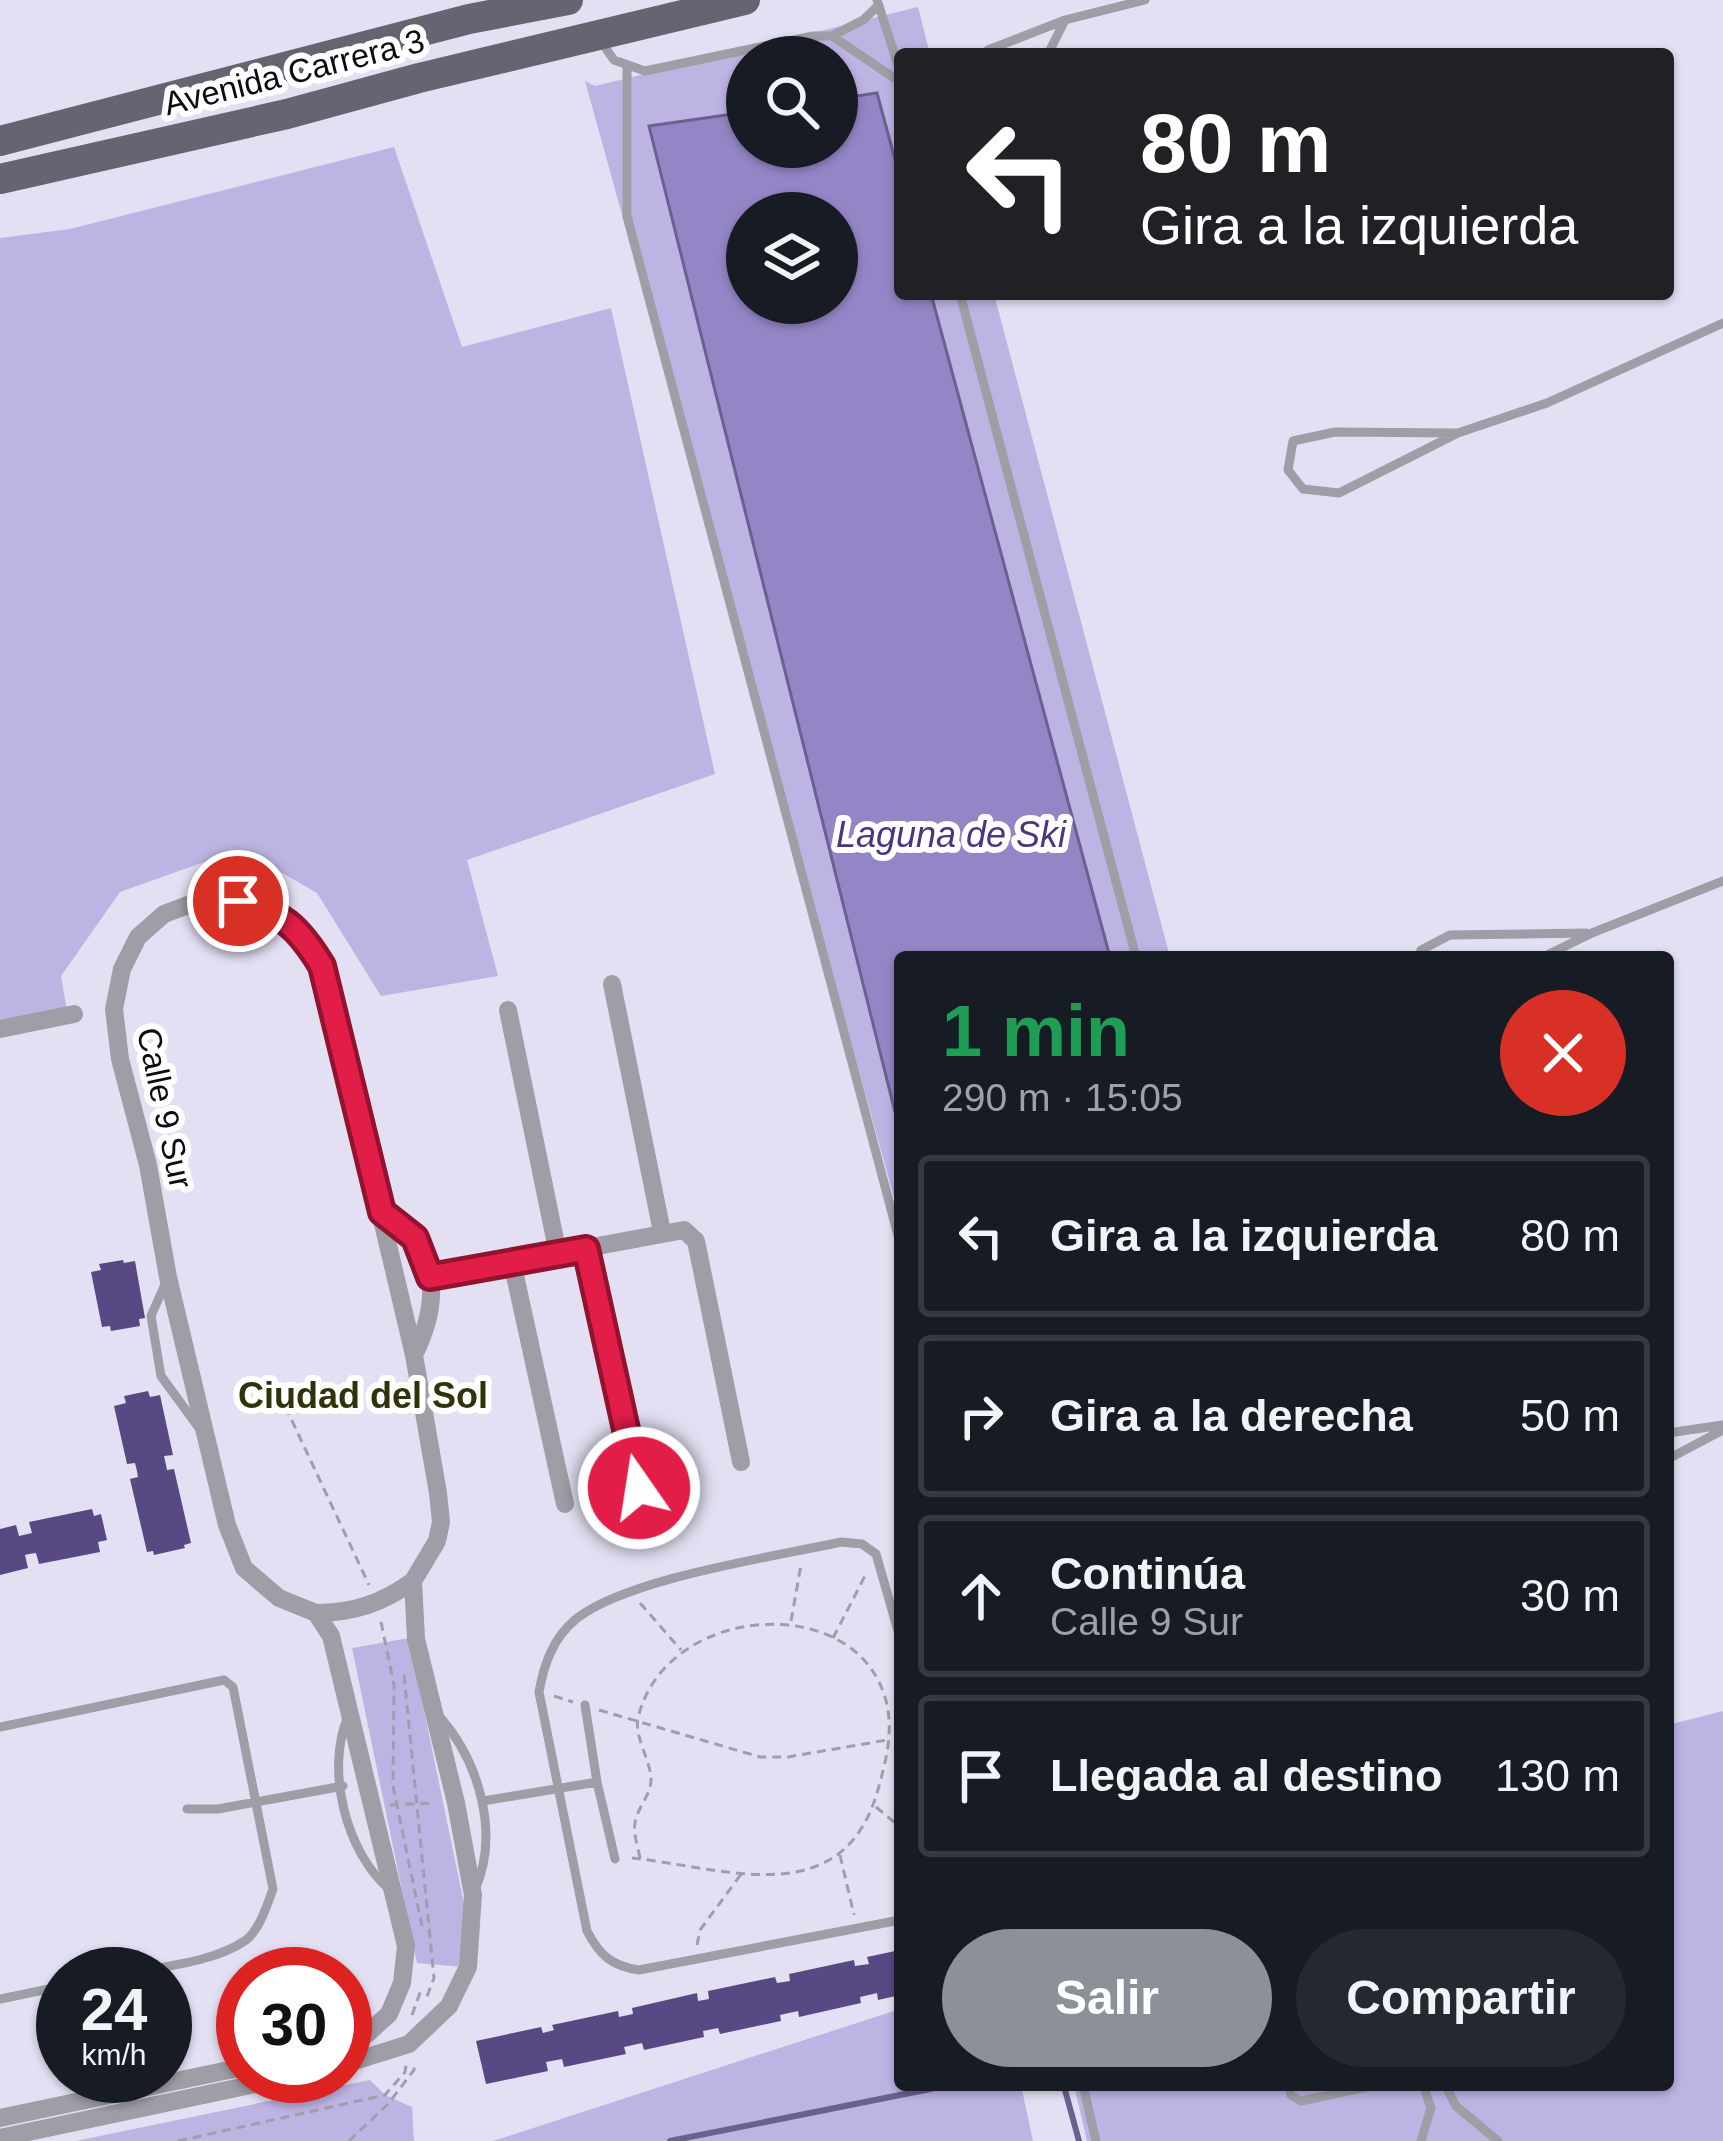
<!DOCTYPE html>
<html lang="es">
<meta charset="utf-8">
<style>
body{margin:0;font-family:Helvetica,sans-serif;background:#242831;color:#f1f3f6;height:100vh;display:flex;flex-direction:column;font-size:45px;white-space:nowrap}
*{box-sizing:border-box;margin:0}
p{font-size:39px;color:#9ea1a6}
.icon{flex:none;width:66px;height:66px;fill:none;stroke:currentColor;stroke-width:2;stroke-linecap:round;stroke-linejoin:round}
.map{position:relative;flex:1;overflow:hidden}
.panel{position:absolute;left:894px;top:951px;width:780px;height:1140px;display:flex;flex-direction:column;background:#171b24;border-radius:12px;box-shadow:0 3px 9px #0004}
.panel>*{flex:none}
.hud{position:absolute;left:894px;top:48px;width:780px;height:252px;border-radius:12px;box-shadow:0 3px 9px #0004;background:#202124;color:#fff;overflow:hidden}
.controls{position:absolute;left:726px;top:36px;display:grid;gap:24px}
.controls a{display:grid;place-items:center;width:132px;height:132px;border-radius:50%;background:#171b24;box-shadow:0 3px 9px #0004;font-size:60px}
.speed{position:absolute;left:36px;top:1947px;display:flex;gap:24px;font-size:60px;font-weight:700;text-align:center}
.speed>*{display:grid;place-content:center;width:156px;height:156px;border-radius:50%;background:#171b24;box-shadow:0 3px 9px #0004;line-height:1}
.speed small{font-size:30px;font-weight:400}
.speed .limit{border:18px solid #d22;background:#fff;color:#111}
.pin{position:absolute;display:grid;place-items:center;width:102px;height:102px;color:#fff;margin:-51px;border:6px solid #fff;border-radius:50%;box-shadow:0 3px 12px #0007}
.me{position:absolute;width:132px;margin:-66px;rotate:347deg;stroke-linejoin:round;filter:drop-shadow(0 0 9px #0008)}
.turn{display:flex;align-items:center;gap:42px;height:252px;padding:0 48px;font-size:54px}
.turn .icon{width:156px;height:156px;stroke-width:2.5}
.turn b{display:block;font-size:84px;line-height:102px}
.round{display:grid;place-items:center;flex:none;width:126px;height:126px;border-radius:63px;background:#242831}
.head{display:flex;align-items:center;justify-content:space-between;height:204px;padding:0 48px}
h1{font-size:72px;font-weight:600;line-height:90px;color:#1e9e55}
.action{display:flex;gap:24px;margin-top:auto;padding:24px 48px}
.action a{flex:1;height:138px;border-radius:72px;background:#8c9099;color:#fff;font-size:48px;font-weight:600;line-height:138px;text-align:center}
.action a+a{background:#242831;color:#f1f3f6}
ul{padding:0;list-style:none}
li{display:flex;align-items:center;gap:36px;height:162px;margin:0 24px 18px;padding:0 24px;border:6px solid #363941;border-radius:12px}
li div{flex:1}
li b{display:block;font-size:45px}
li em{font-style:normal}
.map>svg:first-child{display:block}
.green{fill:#bdb4e3;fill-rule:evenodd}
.water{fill:#9486c6;stroke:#6b6190;stroke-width:3;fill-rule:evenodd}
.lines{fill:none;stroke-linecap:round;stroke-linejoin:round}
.stream{stroke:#6b6190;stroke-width:6}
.building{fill:#584984}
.path{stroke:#a09dac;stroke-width:3;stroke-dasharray:9 6;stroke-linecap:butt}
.service{stroke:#9f9da6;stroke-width:9}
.minor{stroke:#9f9da6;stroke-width:18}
.primary{stroke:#676472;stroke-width:30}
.route-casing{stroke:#92132f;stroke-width:30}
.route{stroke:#e11d48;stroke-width:21}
.labels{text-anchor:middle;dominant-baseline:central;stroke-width:12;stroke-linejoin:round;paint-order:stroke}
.street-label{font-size:33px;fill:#0c0b11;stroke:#fff}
.water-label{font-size:36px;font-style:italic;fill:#4b3481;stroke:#fff}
.neighbourhood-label{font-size:36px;font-weight:bold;fill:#30330a;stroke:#fff}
</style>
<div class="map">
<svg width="1723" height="2141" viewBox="0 0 1723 2141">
<rect width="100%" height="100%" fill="#e3e0f3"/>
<path class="green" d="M918,7L930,54H900V294H994L1170,957H900V1219L585,81L595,86ZM747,57H837V147H747ZM747,213H837V303H747Z
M394,147L462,347L611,308L715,774L467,860L498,976L381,996L317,893L265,863L210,860L120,892L61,976L68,1016L0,1026V238L70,229Z
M409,1638L468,1923L462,1967L417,1963L352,1648Z
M1723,1711V2141H1087L1074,2085H1668V1725Z
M900,2009V2085H1021L1033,2141H493Z
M370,2080L385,2095L412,2107L414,2141H76Z"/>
<path class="water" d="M877,93L900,178V294H931L1110,957H900V1132L649,126L747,112V147H837V99ZM747,213H837V303H747Z"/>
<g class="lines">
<path class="stream" d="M1059,2085L1065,2090L1079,2141
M670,2141L950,2085"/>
</g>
<path class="building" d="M123,1260L124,1263L135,1261L145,1318L139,1319L140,1326L111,1331L110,1326L102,1327L91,1272L101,1270L99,1264Z
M148,1391L150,1397L160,1395L173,1455L164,1456L166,1465L167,1470L174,1469L191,1543L184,1545L185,1548L154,1555L153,1551L147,1552L130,1479L138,1477L137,1471L135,1463L127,1464L114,1406L126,1403L124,1396Z
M92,1509L94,1516L101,1514L107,1540L98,1542L100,1552L39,1564L36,1553L29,1554L25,1555L28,1568L0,1575V1529L16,1525L19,1536L32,1533L29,1522Z
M900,1950V1995L878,2000L877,1993L860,1997L861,2003L799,2017L798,2011L780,2015L781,2021L720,2034L718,2028L703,2031L704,2037L644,2050L642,2043L624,2047L626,2054L564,2067L562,2059L546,2062L548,2071L486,2084L476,2041L541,2027L543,2033L554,2030L552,2025L618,2011L619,2017L633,2014L632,2008L697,1993L698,2001L709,1999L708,1991L775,1977L777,1983L790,1981L789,1974L854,1960L855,1966L869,1964L867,1957Z"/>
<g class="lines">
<path class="path" d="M279,1393L369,1585
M640,1603L681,1650
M791,1621L801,1565
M381,1622L394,1685L393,1786L422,1926
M833,1638L867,1572
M404,1675L434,1978L426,1999
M554,1696L573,1702
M599,1710L760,1757H788L887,1740
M390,1805L434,1803
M876,1807L900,1827
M840,1855L854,1915
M632,1858C727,1868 845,1915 879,1786C886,1761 893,1732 887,1705C862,1589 665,1602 638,1718C634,1738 651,1760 651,1780C651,1795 637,1808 635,1823C633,1834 638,1847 640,1858
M697,1945L700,1930L742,1873
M412,2015L421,1990
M178,2141L385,2095L405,2072L406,2065
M349,2141L388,2104L414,2070V2064"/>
<path class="service" d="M877,0L900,71
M832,36L863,20L879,5
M600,40L614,60L645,71L813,36H832L900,82
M988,54V50L1065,20L1145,0
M1048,54L1065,20
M627,68V216L900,1243
M960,294L1136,957
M1458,433L1335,432L1293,441L1288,470L1303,489L1339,493L1458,433L1547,403L1723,323
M1419,957L1421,950L1450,935L1586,933
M1543,957L1592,933L1723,881
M166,1282L151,1316L161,1376L199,1428
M1668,1433L1723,1425
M1668,1459L1723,1430
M900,1638L876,1554L862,1544L841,1542C773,1557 628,1578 576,1619C553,1638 544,1664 539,1692L587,1931C600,1956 612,1966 639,1970L900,1920
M585,1705L597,1782L615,1859
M440,1717C479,1762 500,1833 475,1890
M347,1719C326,1771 346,1852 389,1889
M0,1727L224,1680L233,1687L273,1889C267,1905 260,1929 246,1940C213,1963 162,1966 124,1974
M483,1801L597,1782
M187,1809H218L343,1786
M0,1999L63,1986
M1083,2085L1096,2141
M1289,2085L1291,2095L1301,2101L1376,2085
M1445,2085L1456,2106L1498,2141
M1421,2141L1431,2108L1423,2085"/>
<path class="minor" d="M612,984L662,1232
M508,1010L558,1254
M0,1029L74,1014
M382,1212C437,1250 443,1296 414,1355
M586,1249L639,1488
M512,1262L565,1504
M431,1277L684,1230L696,1241L741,1462
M316,1613C353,1613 383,1603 413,1581
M345,2043L367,2034L389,2014L402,1983L406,1946L331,1636L316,1613L279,1598L244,1568L227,1525L168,1277L148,1165L120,1059L114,1009L122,969L138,937L164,914L196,902L238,901L272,910L305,938L322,966L414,1355L438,1493L441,1522L437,1541L413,1581L416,1639L456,1803L473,1895L468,1967L449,2006L409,2044L345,2064
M0,2118L243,2067
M0,2138L293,2076"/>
<path class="primary" d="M0,141L469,19L568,0
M0,179L287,114L419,78L745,0"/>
</g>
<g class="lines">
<defs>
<path id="route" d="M238,901C282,912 299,928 322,966L382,1212L415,1238L430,1277L586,1249L639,1488"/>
</defs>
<use href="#route" class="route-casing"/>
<use href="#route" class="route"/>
</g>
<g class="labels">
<g class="street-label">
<text transform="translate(294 72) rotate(-14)">Avenida Carrera 3</text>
<text transform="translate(165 1108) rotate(78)">Calle 9 Sur</text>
</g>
<g class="water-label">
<text x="951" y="834">Laguna de Ski</text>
</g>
<g class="neighbourhood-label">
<text x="363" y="1395">Ciudad del Sol</text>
</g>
</g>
</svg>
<div class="controls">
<a><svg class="icon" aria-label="search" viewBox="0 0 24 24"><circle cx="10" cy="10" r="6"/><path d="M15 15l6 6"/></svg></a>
<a><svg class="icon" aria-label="layers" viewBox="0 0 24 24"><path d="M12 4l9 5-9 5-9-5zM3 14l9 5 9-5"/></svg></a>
</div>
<div class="speed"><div>24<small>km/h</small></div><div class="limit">30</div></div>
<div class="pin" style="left:238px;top:901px;background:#d93025"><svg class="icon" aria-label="arrive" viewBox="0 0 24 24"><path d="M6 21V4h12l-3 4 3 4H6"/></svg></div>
<svg class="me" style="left:639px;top:1488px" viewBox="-20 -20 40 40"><circle r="17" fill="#e11d48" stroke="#fff" stroke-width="3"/><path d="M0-11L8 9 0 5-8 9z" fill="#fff"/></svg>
<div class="hud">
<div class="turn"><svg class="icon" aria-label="left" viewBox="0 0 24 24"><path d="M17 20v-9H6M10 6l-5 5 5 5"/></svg><div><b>80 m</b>Gira a la izquierda</div></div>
</div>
<section class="panel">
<div class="head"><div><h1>1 min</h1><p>290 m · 15:05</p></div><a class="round" style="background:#d93025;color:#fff"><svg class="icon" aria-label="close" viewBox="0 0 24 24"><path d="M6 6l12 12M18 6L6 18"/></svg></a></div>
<ul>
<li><svg class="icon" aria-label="left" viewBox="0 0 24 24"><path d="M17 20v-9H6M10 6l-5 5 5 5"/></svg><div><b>Gira a la izquierda</b></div><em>80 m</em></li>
<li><svg class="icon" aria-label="right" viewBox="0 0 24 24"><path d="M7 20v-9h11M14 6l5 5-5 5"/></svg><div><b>Gira a la derecha</b></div><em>50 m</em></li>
<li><svg class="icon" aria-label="ahead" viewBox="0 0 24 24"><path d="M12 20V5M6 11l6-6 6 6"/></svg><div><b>Continúa</b><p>Calle 9 Sur</p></div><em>30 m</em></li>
<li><svg class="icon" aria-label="arrive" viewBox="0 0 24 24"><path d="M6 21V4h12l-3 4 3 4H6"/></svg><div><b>Llegada al destino</b></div><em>130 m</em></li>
</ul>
<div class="action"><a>Salir</a><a>Compartir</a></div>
</section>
</div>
